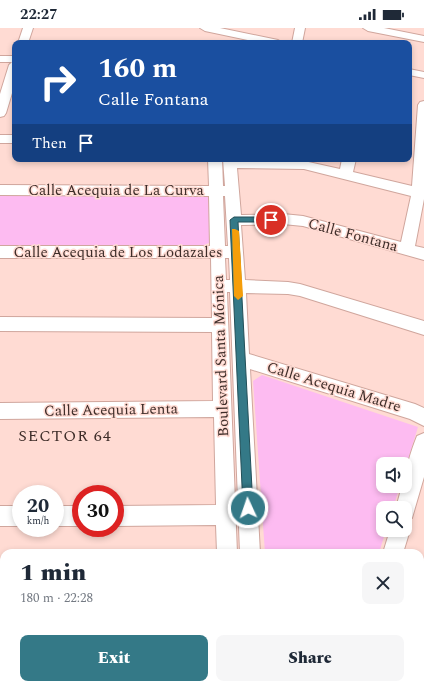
<!DOCTYPE html>
<meta charset="utf-8">
<style>
body{margin:0;font-family:Spectral,serif;background:#f6f6f7;color:#1f2937;height:100vh;display:flex;flex-direction:column;font-size:15px;white-space:nowrap}
*{box-sizing:border-box;margin:0}
p{font-size:13px;color:#747a83}
.icon{flex:none;width:22px;height:22px;fill:none;stroke:currentColor;stroke-width:2;stroke-linecap:round;stroke-linejoin:round}
.map{position:relative;flex:1;overflow:hidden}
.panel{position:absolute;left:0px;top:521px;width:424px;height:140px;display:flex;flex-direction:column;background:#fff;border-radius:12px 12px 0 0;box-shadow:0 2px 6px #0003}
.panel>*{flex:none}
.top-card{position:absolute;left:12px;top:12px;width:400px;height:122px;border-radius:8px;box-shadow:0 2px 6px #0003;background:#1a4fa0;color:#fff;overflow:hidden}
.controls{position:absolute;left:376px;top:429px;display:grid;gap:8px}
.controls a{display:grid;place-items:center;width:36px;height:36px;border-radius:8px;background:#fff;box-shadow:0 2px 6px #0003;font-size:20px}
.speed{position:absolute;left:12px;top:457px;display:flex;gap:8px;font-size:20px;font-weight:700;text-align:center}
.speed>*{display:grid;place-content:center;width:52px;height:52px;border-radius:50%;background:#fff;box-shadow:0 2px 6px #0003;line-height:1}
.speed small{font-size:10px;font-weight:400}
.speed .limit{border:6px solid #d22;background:#fff;color:#111}
.pin{position:absolute;display:grid;place-items:center;width:34px;height:34px;color:#fff;margin:-17px;border:2px solid #fff;border-radius:50%;box-shadow:0 1px 4px #0007}
.me{position:absolute;width:44px;margin:-22px;rotate:357deg;stroke-linejoin:round;filter:drop-shadow(0 0 3px #0008)}
.turn{display:flex;align-items:center;gap:14px;height:84px;padding:0 20px;font-size:18px}
.turn .icon{width:52px;height:52px;stroke-width:2.5}
.turn b{display:block;font-size:28px;line-height:34px}
.then{display:flex;align-items:center;height:38px;padding:0 20px;background:#0003;gap:8px;font-size:15px}
.round{display:grid;place-items:center;flex:none;width:42px;height:42px;border-radius:8px;background:#f6f6f7}
.overview{display:flex;align-items:center;justify-content:space-between;height:68px;padding:0 20px}
h1{font-size:24px;font-weight:800;line-height:30px}
.action{display:flex;gap:8px;margin-top:auto;padding:8px 20px}
.action a{flex:1;height:46px;border-radius:8px;background:#347987;color:#fff;font-size:16px;font-weight:800;line-height:46px;text-align:center}
.action a+a{background:#f6f6f7;color:#1f2937}
.status{display:flex;justify-content:space-between;align-items:center;height:28px;padding:0 20px;background:#fff;direction:ltr}
.status svg{height:11px;fill:currentColor}
.map>svg:first-child{display:block}
.green{fill:#fdbbf1}
.lines{fill:none;stroke-linecap:round;stroke-linejoin:round}
.street-casing{stroke:#d0a69d;stroke-width:2}
.street{fill:#fff;fill-rule:evenodd}
.route{fill:#347987;stroke:#224f58}
.slow{fill:#f59e0b}
.labels{text-anchor:middle;dominant-baseline:central;stroke-width:3;stroke-linejoin:round;paint-order:stroke}
.street-label{font-size:15px;fill:#3e2d29;stroke:#ffdbd3}
.neighbourhood-label{font-size:16px;letter-spacing:1px;fill:#3e2d29;stroke:#ffdbd3}
</style>
<div class="status"><b>22:27</b><svg viewBox="0 0 49 12"><path d="M0 12V9h3v3zM5 12V6h3v6zM10 12V3h3v9zM15 12V0h3v12zM26 1h20v11H26zM47 4h2v5h-2z"/></svg></div>
<div class="map">
<svg width="424" height="661" viewBox="0 0 424 661">
<rect width="100%" height="100%" fill="#ffdbd3"/>
<path class="green" d="M205,167L209,170V215L204,217L0,219V168Z
M262,347L418,399L405,442V436H383V458H400L393,480H383V502H386L379,525H265L253,353Z
M275,657H339L338,661H275Z"/>
<g class="lines">
<defs>
<path id="street" d="M23,0H33L28,15H18Z
M200,0H220L278,12L283,15H262L205,3Z
M295,0H305L302,15H292Z
M363,0H384L424,8V14L368,3Z
M0,28H15V55L6,85L4,88L0,89V66L9,37L12,34H0Z
M409,41L424,44V50L409,47Z
M424,73V171L415,218L424,220V232L303,198L283,196L241,197L245,252L288,254L300,256L424,293V307L300,268L288,266L246,265L249,326L415,376L424,380V398L410,391L250,341L260,525H240L230,264H227L237,525H217L216,497L115,498V478L216,477L214,389L0,391V375L213,373L212,304L0,303V289L212,290L211,230H0V218H210L209,168L0,167V157L209,158L208,131H222L223,158H225L223,131L304,133L340,141L342,131H356L353,144L412,158L418,77L420,74ZM237,140L304,141L411,168L401,214L303,188L283,186L241,187ZM223,168H225L228,218H225ZM225,230H229L230,252H226Z
M0,107H15V115H0Z
M424,405V449L412,490L405,493V480H396L402,458H405C405,441 411,423 417,408Z
M0,478H21V498H0Z
M55,478H81V498H55Z
M405,494L407,495L410,502L403,525H383L390,502H405Z
M0,610H4V632H0Z
M219,657H243V661H219Z
M243,657H267L268,661H244Z
M345,657H369L368,661H344Z"/>
</defs>
<use href="#street" class="street-casing"/>
<use href="#street" class="street"/>
</g>
<path class="route" d="M234,189H271L274,192L271,194H238L253,480L252,484L248,486L244,484L243,480L230,192Z"/>
<path class="slow" d="M232,201H235L239,203L243,268L238,272L234,268Z"/>
<g class="labels">
<g class="street-label">
<text x="116" y="162">Calle Acequia de La Curva</text>
<text transform="translate(353 207) rotate(15)">Calle Fontana</text>
<text x="118" y="224">Calle Acequia de Los Lodazales</text>
<text transform="translate(221 328) rotate(-92)">Boulevard Santa Mónica</text>
<text transform="translate(334 359) rotate(17)">Calle Acequia Madre</text>
<text transform="translate(111 382) rotate(-1)">Calle Acequia Lenta</text>
</g>
<g class="neighbourhood-label">
<text x="65" y="408">SECTOR 64</text>
</g>
</g>
</svg>
<div class="controls">
<a><svg class="icon" aria-label="sound" viewBox="0 0 24 24"><path d="M4 9h4l5-4v14l-5-4H4zM17 9q2 3 0 6"/></svg></a>
<a><svg class="icon" aria-label="search" viewBox="0 0 24 24"><circle cx="10" cy="10" r="6"/><path d="M15 15l6 6"/></svg></a>
</div>
<div class="speed"><div>20<small>km/h</small></div><div class="limit">30</div></div>
<div class="pin" style="left:271px;top:192px;background:#d93025"><svg class="icon" aria-label="arrive" viewBox="0 0 24 24"><path d="M6 21V4h12l-3 4 3 4H6"/></svg></div>
<svg class="me" style="left:248px;top:480px" viewBox="-20 -20 40 40"><circle r="17" fill="#347987" stroke="#fff" stroke-width="3"/><path d="M0-11L8 9 0 5-8 9z" fill="#fff"/></svg>
<div class="top-card">
<div class="turn"><svg class="icon" aria-label="right" viewBox="0 0 24 24"><path d="M7 20v-9h11M14 6l5 5-5 5"/></svg><div><b>160 m</b>Calle Fontana</div></div>
<div class="then">Then<svg class="icon" aria-label="arrive" viewBox="0 0 24 24"><path d="M6 21V4h12l-3 4 3 4H6"/></svg></div>
</div>
<section class="panel">
<div class="overview"><div><h1>1 min</h1><p>180 m · 22:28</p></div><a class="round"><svg class="icon" aria-label="close" viewBox="0 0 24 24"><path d="M6 6l12 12M18 6L6 18"/></svg></a></div>
<div class="action"><a>Exit</a><a>Share</a></div>
</section>
</div>
